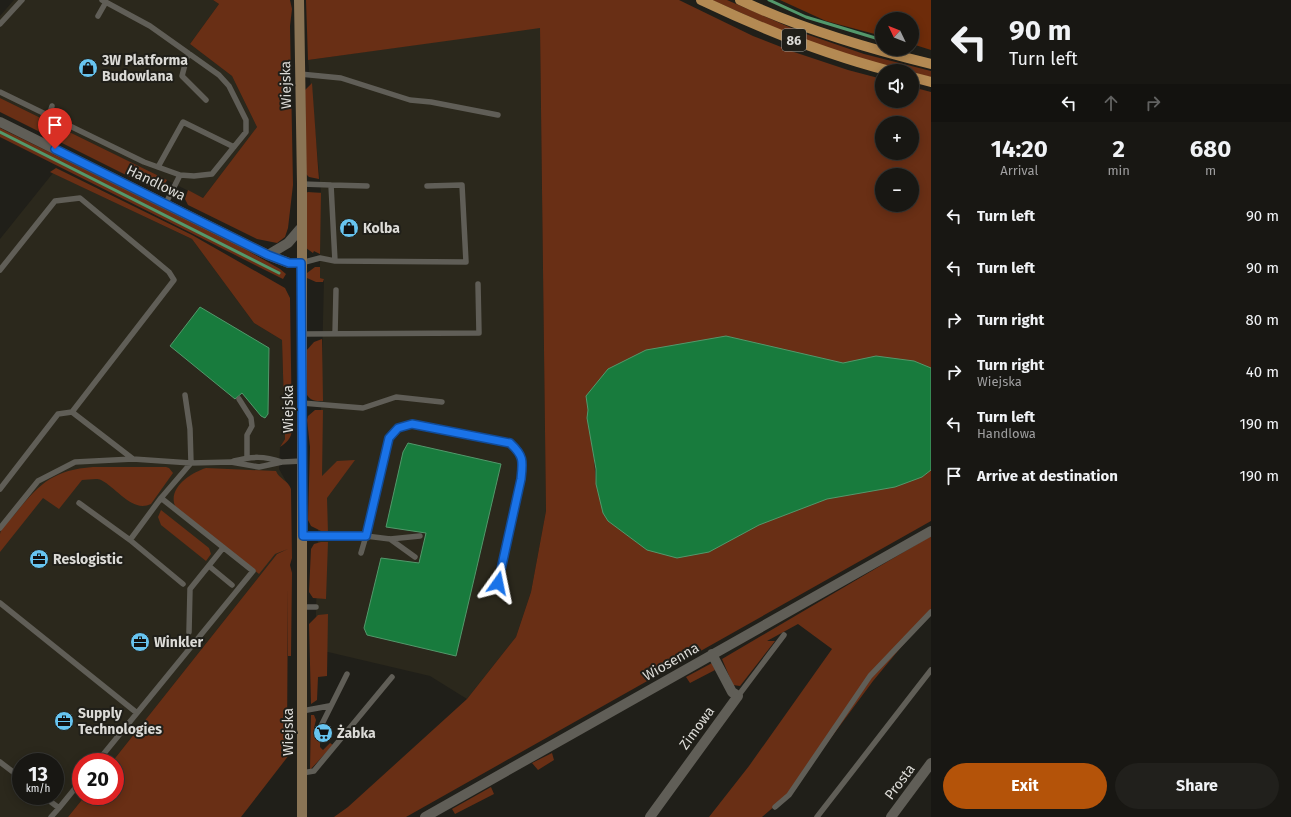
<!DOCTYPE html>
<meta charset="utf-8">
<style>
body{margin:0;font-family:"Fira Sans",sans-serif;background:#21201c;color:#f1f3f6;height:100vh;display:flex;flex-direction:column;font-size:15px;white-space:nowrap}
*{box-sizing:border-box;margin:0}
p{font-size:13px;color:#9f9fa0}
.icon{flex:none;width:22px;height:22px;fill:none;stroke:currentColor;stroke-width:2;stroke-linecap:round;stroke-linejoin:round}
.map{position:relative;flex:1;overflow:hidden}
.side{display:flex;flex-direction:column;background:#181713;width:360px}
.side>*{flex:none}
.guide{background:#181713;color:#f1f3f6;overflow:hidden}
.needle{width:26px;rotate:313deg}
.tools{position:absolute;left:875px;top:12px;display:grid;gap:8px}
.tools a{display:grid;place-items:center;width:44px;height:44px;border-radius:50%;background:#181713;box-shadow:0 2px 10px #0003,0 0 0 1px #363633;font-size:20px}
.speed{position:absolute;left:12px;top:753px;display:flex;gap:8px;font-size:20px;font-weight:700;text-align:center}
.speed>*{display:grid;place-content:center;width:52px;height:52px;border-radius:50%;background:#181713;box-shadow:0 2px 10px #0003,0 0 0 1px #363633;line-height:1}
.speed small{font-size:10px;font-weight:400}
.speed .limit{border:6px solid #d22;background:#fff;color:#111}
.pin{position:absolute;display:grid;place-items:center;width:34px;height:34px;color:#fff;margin:-41px -17px;border-radius:50% 50% 50% 0;rotate:-45deg;box-shadow:0 0 4px #0007}
.pin .icon{rotate:45deg}
.me{position:absolute;width:44px;margin:-22px;rotate:12deg;stroke-linejoin:round;filter:drop-shadow(0 0 3px #0008)}
.turn{display:flex;align-items:center;gap:14px;height:84px;padding:0 12px;font-size:18px}
.turn .icon{width:52px;height:52px;stroke-width:2.5}
.turn b{display:block;font-size:28px;line-height:34px}
.lanes{display:flex;align-items:center;height:38px;padding:0 12px;background:#0003;justify-content:center;gap:20px;direction:ltr}
.lanes .off{opacity:.35}
.eta{display:flex;justify-content:space-evenly;align-items:center;height:68px;text-align:center}
.eta b{font-size:24px;font-weight:700;line-height:28px}
.action{display:flex;gap:8px;margin-top:auto;padding:8px 12px}
.action a{flex:1;height:46px;border-radius:24px;background:#b45309;color:#fff;font-size:16px;font-weight:700;line-height:46px;text-align:center}
.action a+a{background:#21201c;color:#f1f3f6}
ul{padding:0;list-style:none}
li{display:flex;align-items:center;gap:12px;height:52px;padding:0 12px}
li div{flex:1}
li b{display:block;font-size:15px}
li em{font-style:normal}
main{display:flex;flex:1;min-height:0}
.map>svg:first-child{display:block}
.built{fill:#2b281c;fill-rule:evenodd}
.green{fill:#692f15;fill-rule:evenodd}
.forest{fill:#6e2c0a}
.water{fill:#187b3d;stroke:#53986b}
.lines{fill:none;stroke-linecap:round;stroke-linejoin:round}
.stream{stroke:#53986b;stroke-width:3}
.lane{stroke:#605e57;stroke-width:5.5}
.street{stroke:#605e57;stroke-width:10}
.secondary{stroke:#8a7455;stroke-width:10}
.primary{stroke:#b48a53;stroke-width:10}
.route-casing{stroke:#114b97;stroke-width:10}
.route{stroke:#1a73e8;stroke-width:7}
.labels{text-anchor:middle;dominant-baseline:central;stroke-width:4;stroke-linejoin:round;paint-order:stroke}
.shield{fill:#201f19;stroke:#a4a39e;stroke-width:1}
.shield-label{font-size:13px;font-weight:bold;fill:#dcdbd7}
.poi-label{font-size:14px;font-weight:bold;fill:#dcdbd7;stroke:#201f19;text-anchor:start}
.street-label{font-size:14px;fill:#dcdbd7;stroke:#201f19}
</style>
<main>
<div class="map">
<svg width="931" height="817" viewBox="0 0 931 817">
<rect width="100%" height="100%" fill="#201f19"/>
<path class="built" d="M14,0H213L219,4L190,44L232,76L257,127L203,198L0,98V16Z
M540,27L546,511L531,592L516,637L467,699L430,676L328,652L315,653L324,279L320,278V254L309,249V193L321,192L308,60Z
M53,173L192,239L254,323L282,340L285,439L280,447L279,469L287,483L288,550L277,554L112,762H81V796H85L68,817H0V239ZM21,762H55V796H21Z"/>
<path class="green" d="M213,0H290L292,9L290,26L293,185L288,228L285,237L277,243L257,239L188,205L185,199L188,190L203,198L257,127L232,76L190,44L219,4Z
M306,0H679L753,36L794,52L848,70L882,79V101H912V87L931,92V384L593,446L596,484L608,521L614,524L931,457V521L406,817H334L348,807L467,699L516,637L531,592L546,511L540,28L308,60ZM882,123H912V153H882ZM882,175H912V205H882Z
M712,0H727L803,33L864,54L931,71V77L912,73V71L873,63L800,39Z
M312,83L318,167L319,179L309,177L306,174L305,90Z
M0,98L167,180C164,186 161,190 154,189L0,112Z
M0,128L227,239L280,269L286,274L283,279L0,137Z
M56,168L192,235L285,288L290,298L292,430C291,439 287,442 280,447L285,439L282,340L254,323L192,239L50,172Z
M308,192L321,193L320,254L314,251L313,253L306,248V193Z
M315,267H320V278L324,279L323,282H316L307,278V273Z
M322,339L323,401C315,401 311,401 307,395L306,351L314,342Z
M315,410H323L322,476L337,461L355,460L327,498L328,533H321V531L311,526L308,520L310,447L307,420L308,416Z
M93,467H166L169,468L173,473L151,504C132,513 117,488 101,480C97,478 88,480 82,480L59,509L43,498L0,552C0,546 0,539 0,534C1,527 11,519 15,514C39,484 53,470 93,467Z
M206,468L276,471C279,479 288,480 291,489L292,558L290,565L292,573L291,656H288V587L287,737L289,755L241,817H68L85,796H115V762H112L277,554L288,549L275,554L259,574L176,508C166,489 190,473 206,468Z
M161,510L209,548L211,554L206,561L161,525L158,517Z
M931,536V611L873,681L790,793L762,817H709L749,766L832,649L798,624L767,641H775L740,686L733,685L722,659Z
M321,542H328L326,599L313,598L309,592L311,549L314,544Z
M328,614L327,676L318,677L317,700L311,704L309,624L318,615Z
M712,663L715,670L690,683L686,677Z
M311,715H314L316,720L314,728L320,733V747L323,750L330,743L333,745L310,770Z
M552,753L554,760L538,770L532,763Z
M491,787L494,794L455,814L452,809Z"/>
<path class="forest" d="M780,0H931V50L912,44V19H882V36L826,21Z"/>
<path class="water" d="M200,307L269,348L268,414L265,418L261,416L242,393L235,399L170,346Z
M726,336L843,363L876,356L914,361L931,368V470L922,477L895,487L827,499L759,525L709,552L677,558L647,550L608,521L603,513L596,484V469L587,418L588,410L586,396L608,369L646,350Z
M408,443L501,464L456,656L367,635L364,628L381,558L419,563L426,533L386,527L403,452Z"/>
<g class="lines">
<path class="stream" d="M769,0L806,17L882,40
M0,132L279,273"/>
<path class="lane" d="M98,16L106,2
M0,24L22,0
M188,53L182,76L206,100
M300,74L341,78L410,100L431,102L498,115
M0,92L144,162L180,175L194,176L212,174L246,132V120L229,86L219,75L150,26L102,0
M49,116L52,106
M158,167L183,122L234,147
M302,184L331,185L335,261
M331,185L367,186
M166,203L180,175
M301,263L320,258L335,261L466,262L462,185L427,186
M0,270L55,201L80,198L169,272L174,280L72,412L133,459
M301,334L479,333L478,284
M335,334L336,290
M239,399L251,418L252,426L247,435V457
M302,403L363,408L396,397L442,402
M234,461C252,456 264,456 282,462
M0,489L58,414L72,412
M79,503L130,540L161,498
M0,528L38,481L75,462L133,459L191,463L231,462L259,467L282,462L302,461
M303,536H366L389,437L398,428L412,424L510,443L520,452L523,465L498,583
M390,539L415,557
M130,540L183,584
M361,553L366,536L390,539L420,536
M209,566L232,585
M0,603L137,713
M303,607H316
M189,632L190,589L223,548
M738,696L784,635
M302,711L329,706
M320,728L347,674
M0,762L21,778
M97,762L253,571L161,498L191,463L190,429L185,395
M302,773L314,771L392,677
M43,796L59,808L81,781
M775,807L789,795L870,676L931,612
M51,817L59,808
M817,817L931,670"/>
<path class="street" d="M0,122L268,255L289,263H301
M268,255L288,243L300,229
M425,817L931,531
M650,817L738,696L732,692L712,654
M891,817L931,763"/>
<path class="secondary" d="M299,0L302,184V817"/>
<path class="primary" d="M701,0C762,29 824,54 890,71
M740,0C801,29 866,48 931,64
M912,77L931,82"/>
</g>
<g class="lines">
<defs>
<path id="route" d="M55,149L268,255L289,263H301L303,536H366L389,438L398,428L412,424L510,443C524,456 523,461 521,479L498,583"/>
</defs>
<use href="#route" class="route-casing"/>
<use href="#route" class="route"/>
</g>
<defs>
<symbol id="shop-disc" viewBox="-11 -11 22 22"><circle r="9.5" fill="#67c4f0" stroke="#201f19"/><path d="M-5-2.5h2.3a2.7 3.5 0 0 1 5.4 0H5L5.5 6h-11ZM-1.5-2.5h3a1.5 2.3 0 0 0-3 0Z" fill="#111"/></symbol>
<symbol id="office-disc" viewBox="-11 -11 22 22"><circle r="9.5" fill="#67c4f0" stroke="#201f19"/><path d="M-6-3h4V-5.5h4V-3h4V5H-6ZM-1-4.5V-3h2v-1.5ZM-6 0V1H6V0Z" fill="#111"/></symbol>
<symbol id="supermarket-disc" viewBox="-11 -11 22 22"><circle r="9.5" fill="#67c4f0" stroke="#201f19"/><path d="M-6-5.5h2.5l.6 2H6L4.5 2H-2.5L-4.4-4H-6ZM-1.5 3.2a1.3 1.3 0 1 0 .1 0ZM3 3.2a1.3 1.3 0 1 0 .1 0Z" fill="#111"/></symbol>
</defs>
<g fill-rule="evenodd">
<use href="#shop-disc" x="77" y="57" width="22" height="22"/>
<use href="#shop-disc" x="338" y="217" width="22" height="22"/>
<use href="#office-disc" x="28" y="548" width="22" height="22"/>
<use href="#office-disc" x="129" y="631" width="22" height="22"/>
<use href="#office-disc" x="53" y="710" width="22" height="22"/>
<use href="#supermarket-disc" x="312" y="722" width="22" height="22"/>
</g>
<g class="labels">
<rect class="shield" x="782" y="29" width="24" height="22" rx="3"/>
<g class="shield-label">
<text x="794" y="40">86</text>
</g>
<g class="poi-label">
<text x="102" y="60">3W Platforma<tspan x="102" dy="16">Budowlana</tspan></text>
<text x="363" y="228">Kolba</text>
<text x="53" y="559">Reslogistic</text>
<text x="154" y="642">Winkler</text>
<text x="78" y="713">Supply<tspan x="78" dy="16">Technologies</tspan></text>
<text x="337" y="733">Żabka</text>
</g>
<g class="street-label">
<text transform="translate(286 85) rotate(-91)">Wiejska</text>
<text transform="translate(156 183) rotate(26)">Handlowa</text>
<text transform="translate(288 409) rotate(-90)">Wiejska</text>
<text transform="translate(671 662) rotate(-30)">Wiosenna</text>
<text transform="translate(697 728) rotate(-54)">Zimowa</text>
<text transform="translate(288 732) rotate(-90)">Wiejska</text>
<text transform="translate(900 782) rotate(-53)">Prosta</text>
</g>
</g>
</svg>
<div class="tools">
<a><svg class="needle" viewBox="-14 -14 28 28"><path d="M0-13l5 13h-10z" fill="#e53935"/><path d="M0 13l5-13h-10z" fill="#9f9fa0"/></svg></a>
<a><svg class="icon" aria-label="sound" viewBox="0 0 24 24"><path d="M4 9h4l5-4v14l-5-4H4zM17 9q2 3 0 6"/></svg></a>
<a>+</a>
<a>−</a>
</div>
<div class="speed"><div>13<small>km/h</small></div><div class="limit">20</div></div>
<div class="pin" style="left:55px;top:149px;background:#d93025"><svg class="icon" aria-label="arrive" viewBox="0 0 24 24"><path d="M6 21V4h12l-3 4 3 4H6"/></svg></div>
<svg class="me" style="left:498px;top:583px" viewBox="-20 -20 40 40"><path d="M0-17L14 15 0 8-14 15z" fill="#1a73e8" stroke="#fff" stroke-width="4"/></svg>
</div>
<section class="side">
<div class="guide">
<div class="turn"><svg class="icon" aria-label="left" viewBox="0 0 24 24"><path d="M17 20v-9H6M10 6l-5 5 5 5"/></svg><div><b>90 m</b>Turn left</div></div>
<div class="lanes"><svg class="icon" aria-label="left" viewBox="0 0 24 24"><path d="M17 20v-9H6M10 6l-5 5 5 5"/></svg><svg class="icon off" aria-label="ahead" viewBox="0 0 24 24"><path d="M12 20V5M6 11l6-6 6 6"/></svg><svg class="icon off" aria-label="right" viewBox="0 0 24 24"><path d="M7 20v-9h11M14 6l5 5-5 5"/></svg></div>
</div>
<div class="eta">
<div><b>14:20</b><p>Arrival</p></div>
<div><b>2</b><p>min</p></div>
<div><b>680</b><p>m</p></div>
</div>
<ul>
<li><svg class="icon" aria-label="left" viewBox="0 0 24 24"><path d="M17 20v-9H6M10 6l-5 5 5 5"/></svg><div><b>Turn left</b></div><em>90 m</em></li>
<li><svg class="icon" aria-label="left" viewBox="0 0 24 24"><path d="M17 20v-9H6M10 6l-5 5 5 5"/></svg><div><b>Turn left</b></div><em>90 m</em></li>
<li><svg class="icon" aria-label="right" viewBox="0 0 24 24"><path d="M7 20v-9h11M14 6l5 5-5 5"/></svg><div><b>Turn right</b></div><em>80 m</em></li>
<li><svg class="icon" aria-label="right" viewBox="0 0 24 24"><path d="M7 20v-9h11M14 6l5 5-5 5"/></svg><div><b>Turn right</b><p>Wiejska</p></div><em>40 m</em></li>
<li><svg class="icon" aria-label="left" viewBox="0 0 24 24"><path d="M17 20v-9H6M10 6l-5 5 5 5"/></svg><div><b>Turn left</b><p>Handlowa</p></div><em>190 m</em></li>
<li><svg class="icon" aria-label="arrive" viewBox="0 0 24 24"><path d="M6 21V4h12l-3 4 3 4H6"/></svg><div><b>Arrive at destination</b></div><em>190 m</em></li>
</ul>
<div class="action"><a>Exit</a><a>Share</a></div>
</section>
</main>
